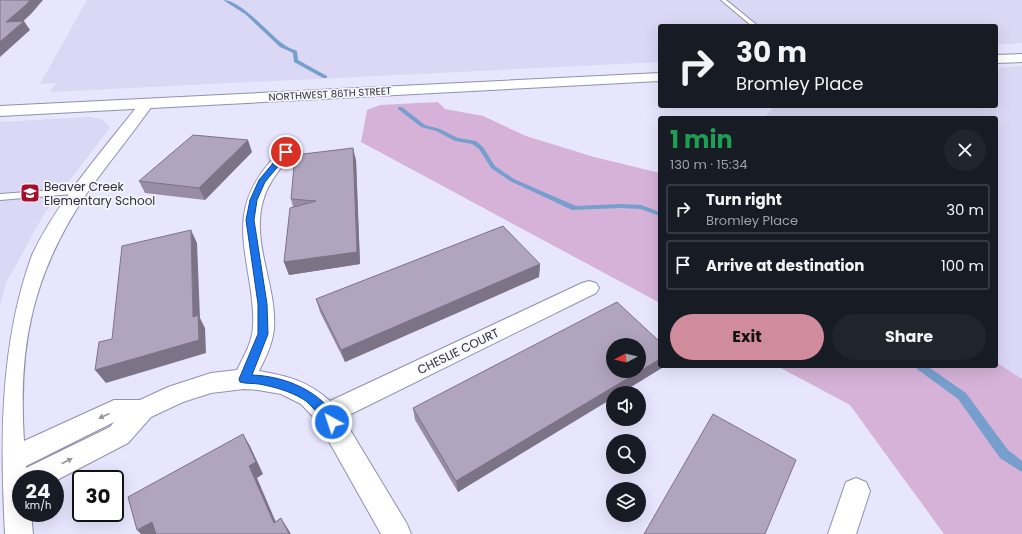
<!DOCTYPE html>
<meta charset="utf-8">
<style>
body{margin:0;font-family:Poppins,sans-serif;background:#20242c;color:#f1f3f6;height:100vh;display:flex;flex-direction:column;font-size:15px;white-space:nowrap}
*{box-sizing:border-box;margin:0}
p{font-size:13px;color:#9ea1a6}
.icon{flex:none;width:22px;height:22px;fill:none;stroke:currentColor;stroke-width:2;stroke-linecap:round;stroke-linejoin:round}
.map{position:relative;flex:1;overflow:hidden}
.side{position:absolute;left:658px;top:116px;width:340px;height:252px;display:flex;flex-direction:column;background:#171b24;border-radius:4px;box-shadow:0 4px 16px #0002}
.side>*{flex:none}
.banner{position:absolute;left:658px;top:24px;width:340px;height:84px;border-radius:4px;box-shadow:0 4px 16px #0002;background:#171b24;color:#f1f3f6;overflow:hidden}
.needle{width:26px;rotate:263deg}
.controls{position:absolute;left:606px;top:338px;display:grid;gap:8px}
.controls a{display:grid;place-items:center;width:40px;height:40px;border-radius:50%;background:#171b24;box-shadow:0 4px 16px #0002;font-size:20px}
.speed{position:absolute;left:12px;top:470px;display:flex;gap:8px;font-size:20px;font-weight:700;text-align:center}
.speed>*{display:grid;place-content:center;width:52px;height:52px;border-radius:50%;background:#171b24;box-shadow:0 4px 16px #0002;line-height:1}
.speed small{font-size:10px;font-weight:400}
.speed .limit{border:2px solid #111;border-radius:6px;background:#fff;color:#111}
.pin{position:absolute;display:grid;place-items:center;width:34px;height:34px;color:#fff;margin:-17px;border:2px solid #fff;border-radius:50%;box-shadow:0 1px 4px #0007}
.me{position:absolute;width:44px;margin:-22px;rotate:320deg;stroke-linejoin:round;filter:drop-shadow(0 0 3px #0008)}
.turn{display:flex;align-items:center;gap:14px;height:84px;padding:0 12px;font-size:18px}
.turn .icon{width:52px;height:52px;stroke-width:2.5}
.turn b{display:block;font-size:28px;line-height:34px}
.round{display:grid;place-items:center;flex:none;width:42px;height:42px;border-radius:21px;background:#20242c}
.headline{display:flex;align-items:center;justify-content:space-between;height:68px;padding:0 12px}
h1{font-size:24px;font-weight:700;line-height:30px;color:#1e9e55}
.action{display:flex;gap:8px;margin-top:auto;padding:8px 12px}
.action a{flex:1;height:46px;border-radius:24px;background:#d08c9c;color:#111;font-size:16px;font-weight:700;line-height:46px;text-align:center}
.action a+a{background:#20242c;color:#f1f3f6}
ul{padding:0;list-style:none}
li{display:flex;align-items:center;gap:12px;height:50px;margin:0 8px 6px;padding:0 4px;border:2px solid #363941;border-radius:4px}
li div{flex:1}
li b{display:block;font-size:15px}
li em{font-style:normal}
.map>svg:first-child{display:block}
.built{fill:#dad8f4}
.green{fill:#d6b2d8}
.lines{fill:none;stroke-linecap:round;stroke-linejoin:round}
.stream{fill:#779fcd;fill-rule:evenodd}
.service-casing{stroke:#9290ab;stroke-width:2}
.minor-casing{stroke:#9290ab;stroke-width:2}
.secondary-casing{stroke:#9290ab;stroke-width:2}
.service{fill:#fff;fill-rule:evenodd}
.minor{fill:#fff;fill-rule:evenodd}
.secondary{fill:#fff;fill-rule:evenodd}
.wall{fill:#988da4}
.shaded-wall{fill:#7c7386}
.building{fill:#b1a4bf;stroke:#7c7386;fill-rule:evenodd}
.oneway{fill:#98979c}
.route{fill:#1a73e8;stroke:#114b97}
.labels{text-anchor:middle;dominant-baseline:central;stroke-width:3.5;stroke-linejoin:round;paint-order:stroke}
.far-street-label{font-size:10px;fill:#302f3a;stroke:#f6f5fb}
.poi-label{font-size:12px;fill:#302f3a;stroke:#f6f5fb;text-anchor:start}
.street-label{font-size:12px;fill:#302f3a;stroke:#f6f5fb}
</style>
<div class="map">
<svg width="1022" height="534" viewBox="0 0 1022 534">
<rect width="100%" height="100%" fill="#e7e6fe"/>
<path class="built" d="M87,0H1022V43L996,45V26H660V62L50,92L56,83L40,84Z
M1022,66V379L996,362V118H763L773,108L769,106H996V68Z
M89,117L102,119L109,126V129L44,214L6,283L0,305V122Z"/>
<path class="green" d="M438,102L445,109L483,116L526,136L594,157L660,173V303L361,142L367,110L380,105Z
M996,362L1022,379V534H944L850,405L777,366H996Z"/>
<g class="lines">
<path class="stream" d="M223,0C241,0 268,33 283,44C287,47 292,49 297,51L298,60L327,76V78H323L294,62L293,53L280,47L245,14Z
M398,107H402L425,125L440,129L458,138L476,141L483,147L495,166L514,179L576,206L621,204L641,205L660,212V216L640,209L621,208L572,210L510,181L491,168L479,149L472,144L455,141L436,131L421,127L398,109Z
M915,366H927L966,393L1008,450L1022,461V472L1000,458L958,399L917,369Z"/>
<defs>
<path id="service" d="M721,0H726L758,26H752Z
M81,188L85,191L84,193L0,200V194Z"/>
<path id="minor" d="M147,99L152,100L154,103C132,135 107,164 85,196C32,276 18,346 24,441L114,400H140L168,387L211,373L237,370C244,356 253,341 253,325C254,314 252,302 251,291C243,239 232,206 270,162C276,154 280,146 291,149L293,152C282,168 268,181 263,201C251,243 277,286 274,328C273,343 266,357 259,371C288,376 308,381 330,401L582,283L589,281L596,283L599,288L596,293L343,418L407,524L411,534H381L318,422L301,404L281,394L258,390L244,389L211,393L183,402L151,417L128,443L55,481V479H21V513H31L33,534H5C0,440 0,343 32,255C58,200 105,148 142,100ZM114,422L110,427L26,468V466Z
M856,478L866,482L870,491L856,534H828L846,482Z"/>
<path id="secondary" d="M1022,54V62L996,63V55Z
M660,73V81L0,116V106Z"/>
</defs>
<use href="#service" class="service-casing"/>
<use href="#minor" class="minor-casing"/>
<use href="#secondary" class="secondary-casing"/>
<use href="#service" class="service"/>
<use href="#minor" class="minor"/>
<use href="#secondary" class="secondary"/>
</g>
<path class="wall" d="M252,152L205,200L145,193L139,181Z
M356,160L360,264L289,275L284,262L293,207L291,199Z
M540,264L539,277L345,362L320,312L316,299Z
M665,366L621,393H613L458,492L415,420L413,408Z"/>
<path class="shaded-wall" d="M30,0H43L31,14L17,27L24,21L30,30L0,57V42L6,22Z
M248,140L252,152L205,200L199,188Z
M353,148L356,160L360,264L289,275L284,262Z
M191,230L197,243L200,318L205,328L206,353L106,383L95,370L193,317Z
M540,264L539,277L345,362L341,350Z
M660,359V366H665L621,393H613V398L458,492L456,481Z
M243,434L250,446L263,474L257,478L281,534L274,523L249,466Z
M281,518L288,529L291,534H289Z
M152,522L160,534H141L137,530Z"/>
<path class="building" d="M0,0H30L26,5L6,22L24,21L0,42Z
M193,135L248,140L199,188L139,181Z
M353,148L357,252L284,262L290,208L316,201L291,199L295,155Z
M503,226L540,264L341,350L316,299Z
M191,230L193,317L198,315L199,340L95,370L99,342L112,339L122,246Z
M617,302L660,342V359L456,481L413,408ZM613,345H639V371H613Z
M713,414L796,460L765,534H644Z
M243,434L256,462L249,466L274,523L281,518L289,534H156L152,522L137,530L128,497Z"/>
<defs><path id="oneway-solid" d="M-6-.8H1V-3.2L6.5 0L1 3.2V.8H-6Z"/></defs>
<g class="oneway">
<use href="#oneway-solid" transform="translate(104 416) rotate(155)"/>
<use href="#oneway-solid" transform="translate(67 461) rotate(-27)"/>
</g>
<path class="route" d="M284,150H286L290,152L265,182L257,200L254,220L267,304L268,334L252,375C284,376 323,391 338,422L336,426L332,427C324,424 313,405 303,399C289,391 275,387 259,384C253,383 246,384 240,382L239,379L258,334V304L246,220L250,200L259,180Z"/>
<defs>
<symbol id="school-square" viewBox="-11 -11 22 22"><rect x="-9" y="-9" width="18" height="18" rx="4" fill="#a70e2e" stroke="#f6f5fb"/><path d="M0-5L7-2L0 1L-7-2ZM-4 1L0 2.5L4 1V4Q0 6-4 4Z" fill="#fff"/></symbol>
</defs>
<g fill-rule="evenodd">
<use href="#school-square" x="19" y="182" width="22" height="22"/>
</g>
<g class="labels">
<g class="far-street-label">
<text transform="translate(330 94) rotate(-3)">NORTHWEST 86TH STREET</text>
</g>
<g class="poi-label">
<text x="44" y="186">Beaver Creek<tspan x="44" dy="14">Elementary School</tspan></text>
</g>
<g class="street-label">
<text transform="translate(458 351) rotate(-26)">CHESLIE COURT</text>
</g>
</g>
</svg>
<div class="controls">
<a><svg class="needle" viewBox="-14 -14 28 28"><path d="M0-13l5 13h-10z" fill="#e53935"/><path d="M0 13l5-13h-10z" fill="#9ea1a6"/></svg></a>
<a><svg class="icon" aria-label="sound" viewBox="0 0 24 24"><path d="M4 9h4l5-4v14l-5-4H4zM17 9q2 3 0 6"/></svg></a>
<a><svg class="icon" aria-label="search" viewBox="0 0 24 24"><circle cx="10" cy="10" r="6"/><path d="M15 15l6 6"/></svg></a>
<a><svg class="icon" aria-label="layers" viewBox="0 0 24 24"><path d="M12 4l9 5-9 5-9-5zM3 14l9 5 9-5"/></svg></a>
</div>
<div class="speed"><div>24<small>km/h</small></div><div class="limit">30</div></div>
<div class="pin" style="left:286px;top:152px;background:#d93025"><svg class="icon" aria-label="arrive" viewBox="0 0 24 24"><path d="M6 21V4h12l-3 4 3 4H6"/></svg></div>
<svg class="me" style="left:332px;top:422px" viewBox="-20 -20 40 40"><circle r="17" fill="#1a73e8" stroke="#fff" stroke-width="3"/><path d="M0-11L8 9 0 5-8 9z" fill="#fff"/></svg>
<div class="banner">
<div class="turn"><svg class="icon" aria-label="right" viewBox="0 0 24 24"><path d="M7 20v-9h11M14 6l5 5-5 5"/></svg><div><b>30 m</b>Bromley Place</div></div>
</div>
<section class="side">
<div class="headline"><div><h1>1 min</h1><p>130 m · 15:34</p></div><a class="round"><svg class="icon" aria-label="close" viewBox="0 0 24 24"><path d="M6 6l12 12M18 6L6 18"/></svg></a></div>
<ul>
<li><svg class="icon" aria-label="right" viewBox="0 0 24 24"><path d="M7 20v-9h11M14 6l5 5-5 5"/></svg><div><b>Turn right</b><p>Bromley Place</p></div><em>30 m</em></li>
<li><svg class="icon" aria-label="arrive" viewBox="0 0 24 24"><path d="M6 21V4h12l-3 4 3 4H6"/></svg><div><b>Arrive at destination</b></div><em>100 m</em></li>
</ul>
<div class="action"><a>Exit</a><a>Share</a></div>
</section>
</div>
